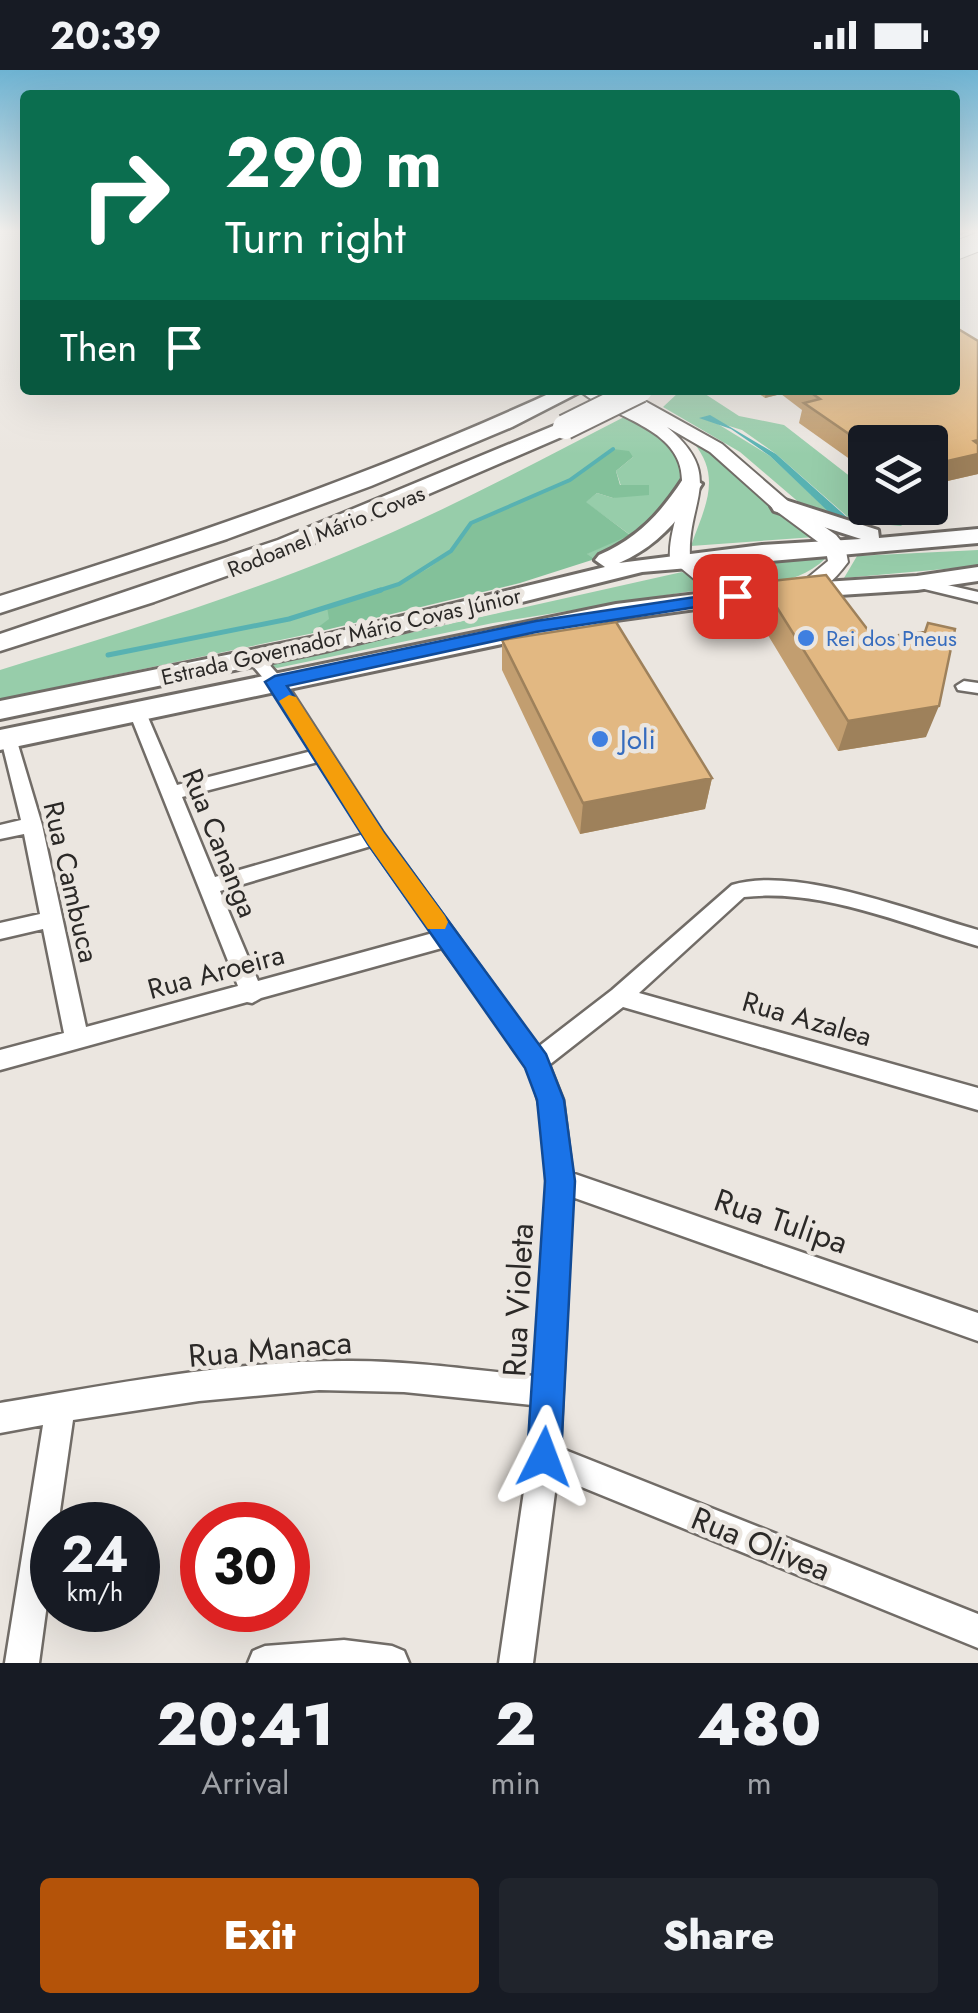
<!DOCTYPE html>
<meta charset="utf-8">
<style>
body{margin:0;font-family:Jost,sans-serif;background:#20242c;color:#f1f3f6;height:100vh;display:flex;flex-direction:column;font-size:38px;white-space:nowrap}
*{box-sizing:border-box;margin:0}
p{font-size:32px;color:#9ea1a6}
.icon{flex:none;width:55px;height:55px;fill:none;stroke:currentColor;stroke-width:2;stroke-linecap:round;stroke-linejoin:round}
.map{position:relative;height:1593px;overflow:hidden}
.side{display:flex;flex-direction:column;background:#171b24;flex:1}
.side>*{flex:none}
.hud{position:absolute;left:20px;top:20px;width:940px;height:305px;border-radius:10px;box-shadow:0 10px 40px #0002;background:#0b6e4f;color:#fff;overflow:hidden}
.controls{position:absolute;left:848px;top:355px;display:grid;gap:20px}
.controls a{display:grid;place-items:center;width:100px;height:100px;border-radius:10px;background:#171b24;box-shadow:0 10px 40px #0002;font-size:50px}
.speed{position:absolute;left:30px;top:1432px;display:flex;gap:20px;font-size:50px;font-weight:700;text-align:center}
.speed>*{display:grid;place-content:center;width:130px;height:130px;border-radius:50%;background:#171b24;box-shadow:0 10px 40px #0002;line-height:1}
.speed small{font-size:25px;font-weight:400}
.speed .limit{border:15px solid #d22;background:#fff;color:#111}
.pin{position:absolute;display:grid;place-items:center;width:85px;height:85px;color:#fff;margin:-42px;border-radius:20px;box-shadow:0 5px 15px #0006}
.me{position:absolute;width:110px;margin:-55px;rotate:3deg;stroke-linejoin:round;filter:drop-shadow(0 0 8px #0008)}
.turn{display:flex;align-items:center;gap:35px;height:210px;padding:0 40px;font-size:45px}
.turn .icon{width:130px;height:130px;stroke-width:2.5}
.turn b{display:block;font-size:70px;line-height:85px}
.then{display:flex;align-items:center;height:95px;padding:0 40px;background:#0003;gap:20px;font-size:38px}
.eta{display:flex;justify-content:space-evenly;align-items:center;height:170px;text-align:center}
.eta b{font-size:60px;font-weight:800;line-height:70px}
.button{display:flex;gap:20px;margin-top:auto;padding:20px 40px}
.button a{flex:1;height:115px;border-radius:10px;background:#b45309;color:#fff;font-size:40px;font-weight:800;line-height:115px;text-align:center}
.button a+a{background:#20242c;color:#f1f3f6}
.status{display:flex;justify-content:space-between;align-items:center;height:70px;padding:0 50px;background:#171b24;direction:ltr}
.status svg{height:28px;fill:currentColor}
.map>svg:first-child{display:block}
.green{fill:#97cdaa;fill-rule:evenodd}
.forest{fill:#83c19a}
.water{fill:#58b2b2}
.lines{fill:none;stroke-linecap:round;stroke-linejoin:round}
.stream-far1{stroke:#58b2b2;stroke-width:4}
.stream{stroke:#58b2b2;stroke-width:5}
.minor-casing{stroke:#716c67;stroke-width:5}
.secondary-casing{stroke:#716c67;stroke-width:4}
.trunk-casing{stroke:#716c67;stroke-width:6}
.motorway-casing{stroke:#716c67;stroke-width:5}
.minor{fill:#fff;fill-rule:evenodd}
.secondary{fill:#fff;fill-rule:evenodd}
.trunk{fill:#fff;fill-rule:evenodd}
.motorway{fill:#fff;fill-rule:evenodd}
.motorway-bridge-far1-casing{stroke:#716c67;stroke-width:20;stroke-linecap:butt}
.motorway-bridge-casing{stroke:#716c67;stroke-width:28;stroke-linecap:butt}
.motorway-bridge-far1{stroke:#fff;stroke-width:18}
.motorway-bridge{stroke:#fff;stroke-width:24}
.wall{fill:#c29e70}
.shaded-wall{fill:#9e815b}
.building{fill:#e2b882;stroke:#9e815b;stroke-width:2.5}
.route{fill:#1a73e8;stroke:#114b97;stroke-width:2.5}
.slow{fill:#f59e0b}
.shop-dot{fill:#3f7fe0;stroke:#ebe6e0;stroke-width:4}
.labels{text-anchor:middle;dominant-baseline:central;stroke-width:9;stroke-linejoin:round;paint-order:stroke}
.far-street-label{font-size:22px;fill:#2b2927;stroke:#ebe6e0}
.far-shop-label{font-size:22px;fill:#366cbe;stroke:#ebe6e0;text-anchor:start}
.shop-label{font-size:28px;fill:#366cbe;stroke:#ebe6e0;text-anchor:start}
.street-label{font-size:28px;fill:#2b2927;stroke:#ebe6e0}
.near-street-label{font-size:32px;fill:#2b2927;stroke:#ebe6e0}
</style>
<div class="status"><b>20:39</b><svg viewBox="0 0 49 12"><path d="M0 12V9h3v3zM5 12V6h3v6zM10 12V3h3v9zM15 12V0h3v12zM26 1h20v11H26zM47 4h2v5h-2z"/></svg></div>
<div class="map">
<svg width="978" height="1593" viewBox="0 0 978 1593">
<rect width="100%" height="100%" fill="#ebe6e0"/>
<path class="green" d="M699,320L739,346L784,355L865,418V438H885L902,456L842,451L802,435L740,382L663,337L679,322ZM713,351L742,360L776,384L849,448L834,446L770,386Z
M626,346C655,362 685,384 685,419L628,476L595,489L586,484L629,464L585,432L597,423L613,428L648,415L621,416L616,401L633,387L613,380L570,410L471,453L451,481L430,498L309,564L0,629V600C114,565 228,530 339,485C438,445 531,395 626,346Z
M698,371L815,467L691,476C704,438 723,408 693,372Z
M978,480V496L844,508L857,486Z
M826,488C790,522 750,513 708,497Z
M682,502L711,518L493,553L277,598L266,595Z"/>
<path class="forest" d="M613,379L629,381L633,387L616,401L620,415H649V425L613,428L597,423L586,432L630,465L587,484L595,489L520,513L309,564L329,549L327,537L403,512L429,498L451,481L471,453L570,410Z"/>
<path class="water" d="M710,345L776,384L849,449L834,447L770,386L731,359L699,348Z"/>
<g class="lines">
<path class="stream-far1" d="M374,522L399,514L451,481L471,453L570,410L613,379"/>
<path class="stream" d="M108,585L289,549L381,520"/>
<defs>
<path id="minor" d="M971,161L974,166L955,173V167Z
M917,508L978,522V532L912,516V510Z
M254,583L260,584L288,616L383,763L538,977L612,920L732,815C795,795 914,842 978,860V876C905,855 822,818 744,827L639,923L978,1018V1040L623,937L549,995L563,1030L572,1103L978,1243V1271L572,1127L560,1378L978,1544V1578L557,1407L533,1593H499L529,1387L532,1335L404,1322L319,1320L199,1331L73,1350L58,1455H52V1497L39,1593H5L43,1355L0,1363V1333C115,1314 233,1290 351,1291C412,1291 473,1300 534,1306C540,1227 563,1065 526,996C503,955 470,916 442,878L261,928L252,933L247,932L0,1000V980L64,963L43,859L0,869V853L40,844L24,764L0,769V755L21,750L0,665L7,662L16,668L42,755L86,957L238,916L129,642L138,636L144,638L177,715L312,681L276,623L246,588ZM318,692L364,764L215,807L182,727ZM371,776L433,863L258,911L220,821Z
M964,611L978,613V623L958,620L956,616Z
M344,1570L392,1576L404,1581L409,1593H248L253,1581L265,1576Z"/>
<path id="secondary" d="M579,320H599L617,329L605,320H625L722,374L789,432L836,465L845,476L848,492C836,508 820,527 799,523L796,519L799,515L828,491L825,477L775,440L710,382L667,357C726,406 687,430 690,487L713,505L768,519L771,523L761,529L699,513L670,489C668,463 682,437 682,410C682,357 610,348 579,320Z"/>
<path id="trunk" d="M691,408L702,414C680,449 658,476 619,493L762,475L861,469L774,441L771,436L774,431L782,429L878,460L879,468L978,459V473L642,502L325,581L0,649V631L325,565L605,497L595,490L599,485C638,468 660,444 683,409Z
M978,497V511L917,520L761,530L616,550L0,680V660L616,534L761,516L917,506Z"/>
<path id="motorway" d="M557,320H584L512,357L371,416L227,469L0,543V526C190,467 377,403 557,320Z
M565,351L573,352L576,357L573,362L296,481L154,532L0,581V564L278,470Z"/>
</defs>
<use href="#minor" class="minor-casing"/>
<use href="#secondary" class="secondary-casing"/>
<use href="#trunk" class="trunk-casing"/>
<use href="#motorway" class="motorway-casing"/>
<use href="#minor" class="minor"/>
<use href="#secondary" class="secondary"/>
<use href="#trunk" class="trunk"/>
<use href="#motorway" class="motorway"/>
<defs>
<path id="motorway-bridge-far1" d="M955,181L978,172"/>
<path id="motorway-bridge" d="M565,357L640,320"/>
</defs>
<use href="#motorway-bridge-far1" class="motorway-bridge-far1-casing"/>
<use href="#motorway-bridge" class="motorway-bridge-casing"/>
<use href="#motorway-bridge-far1" class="motorway-bridge-far1"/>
<use href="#motorway-bridge" class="motorway-bridge"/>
</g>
<path class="wall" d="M753,320H955L978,404L930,415V372H865V400L799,353L802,340L781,324L765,328Z
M761,512L926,667L838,681L754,542Z
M502,570L712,708L705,739L580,764L502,600Z"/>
<path class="shaded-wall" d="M766,320H782L781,324L765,328Z
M978,370V404L930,415V395Z
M939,636L926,667L838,681L848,651Z
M712,708L705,739L580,764L583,733Z"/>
<path class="building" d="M955,257L978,271V370L974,371L978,374V384L930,395V372H865V375L804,333L820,329L807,320H955Z
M826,505L874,568L925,562L928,553L955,559L939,636L848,651L761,512Z
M616,552L712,708L583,733L502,570Z"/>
<linearGradient id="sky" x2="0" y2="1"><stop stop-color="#6eb3d2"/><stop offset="0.42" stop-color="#f6f4f1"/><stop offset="1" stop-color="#f6f4f1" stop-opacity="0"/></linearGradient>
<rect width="978" height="384" fill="url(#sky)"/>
<path class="route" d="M735,521L744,526L741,530L536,562L287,616L384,763L546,984L564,1030L575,1111L561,1387L556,1399L544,1405L532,1399L527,1387L545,1111L537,1030L525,998L368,774L265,612L275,606L536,551Z"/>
<path class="slow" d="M289,625L296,627L384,763L445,846L448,852L445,859H428L368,774L279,631Z"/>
<g class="shop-dot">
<circle cx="806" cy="568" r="10"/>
<circle cx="600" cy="669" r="10"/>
</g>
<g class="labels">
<g class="far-street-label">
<text transform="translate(326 461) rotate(-22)">Rodoanel Mário Covas</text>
<text transform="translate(341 566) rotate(-13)">Estrada Governador Mário Covas Júnior</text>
</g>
<g class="far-shop-label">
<text x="826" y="568">Rei dos Pneus</text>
</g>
<g class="shop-label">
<text x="620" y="669">Joli</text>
</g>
<g class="street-label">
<text transform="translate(220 773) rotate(68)">Rua Cananga</text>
<text transform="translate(71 812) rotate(77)">Rua Cambuca</text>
<text transform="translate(216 902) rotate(-15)">Rua Aroeira</text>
<text transform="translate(807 949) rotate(16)">Rua Azalea</text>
</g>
<g class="near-street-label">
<text transform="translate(781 1151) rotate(19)">Rua Tulipa</text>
<text transform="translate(518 1230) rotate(-87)">Rua Violeta</text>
<text transform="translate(270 1279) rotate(-5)">Rua Manaca</text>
<text transform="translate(761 1474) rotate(22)">Rua Olivea</text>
</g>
</g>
</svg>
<div class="controls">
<a><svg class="icon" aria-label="layers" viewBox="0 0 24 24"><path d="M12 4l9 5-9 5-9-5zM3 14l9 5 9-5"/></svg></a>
</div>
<div class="speed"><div>24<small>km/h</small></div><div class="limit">30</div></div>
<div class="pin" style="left:735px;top:526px;background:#d93025"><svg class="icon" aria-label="arrive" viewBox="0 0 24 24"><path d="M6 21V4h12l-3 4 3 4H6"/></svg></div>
<svg class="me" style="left:544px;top:1387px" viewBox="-20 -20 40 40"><path d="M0-17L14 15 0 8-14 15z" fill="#1a73e8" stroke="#fff" stroke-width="4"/></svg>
<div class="hud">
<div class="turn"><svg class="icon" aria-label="right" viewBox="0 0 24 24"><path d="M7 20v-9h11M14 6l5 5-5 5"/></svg><div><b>290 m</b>Turn right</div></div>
<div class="then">Then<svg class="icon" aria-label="arrive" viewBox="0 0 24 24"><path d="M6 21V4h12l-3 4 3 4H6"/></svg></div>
</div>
</div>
<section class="side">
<div class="eta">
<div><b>20:41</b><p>Arrival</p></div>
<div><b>2</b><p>min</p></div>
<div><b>480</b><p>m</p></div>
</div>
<div class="button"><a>Exit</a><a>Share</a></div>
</section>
